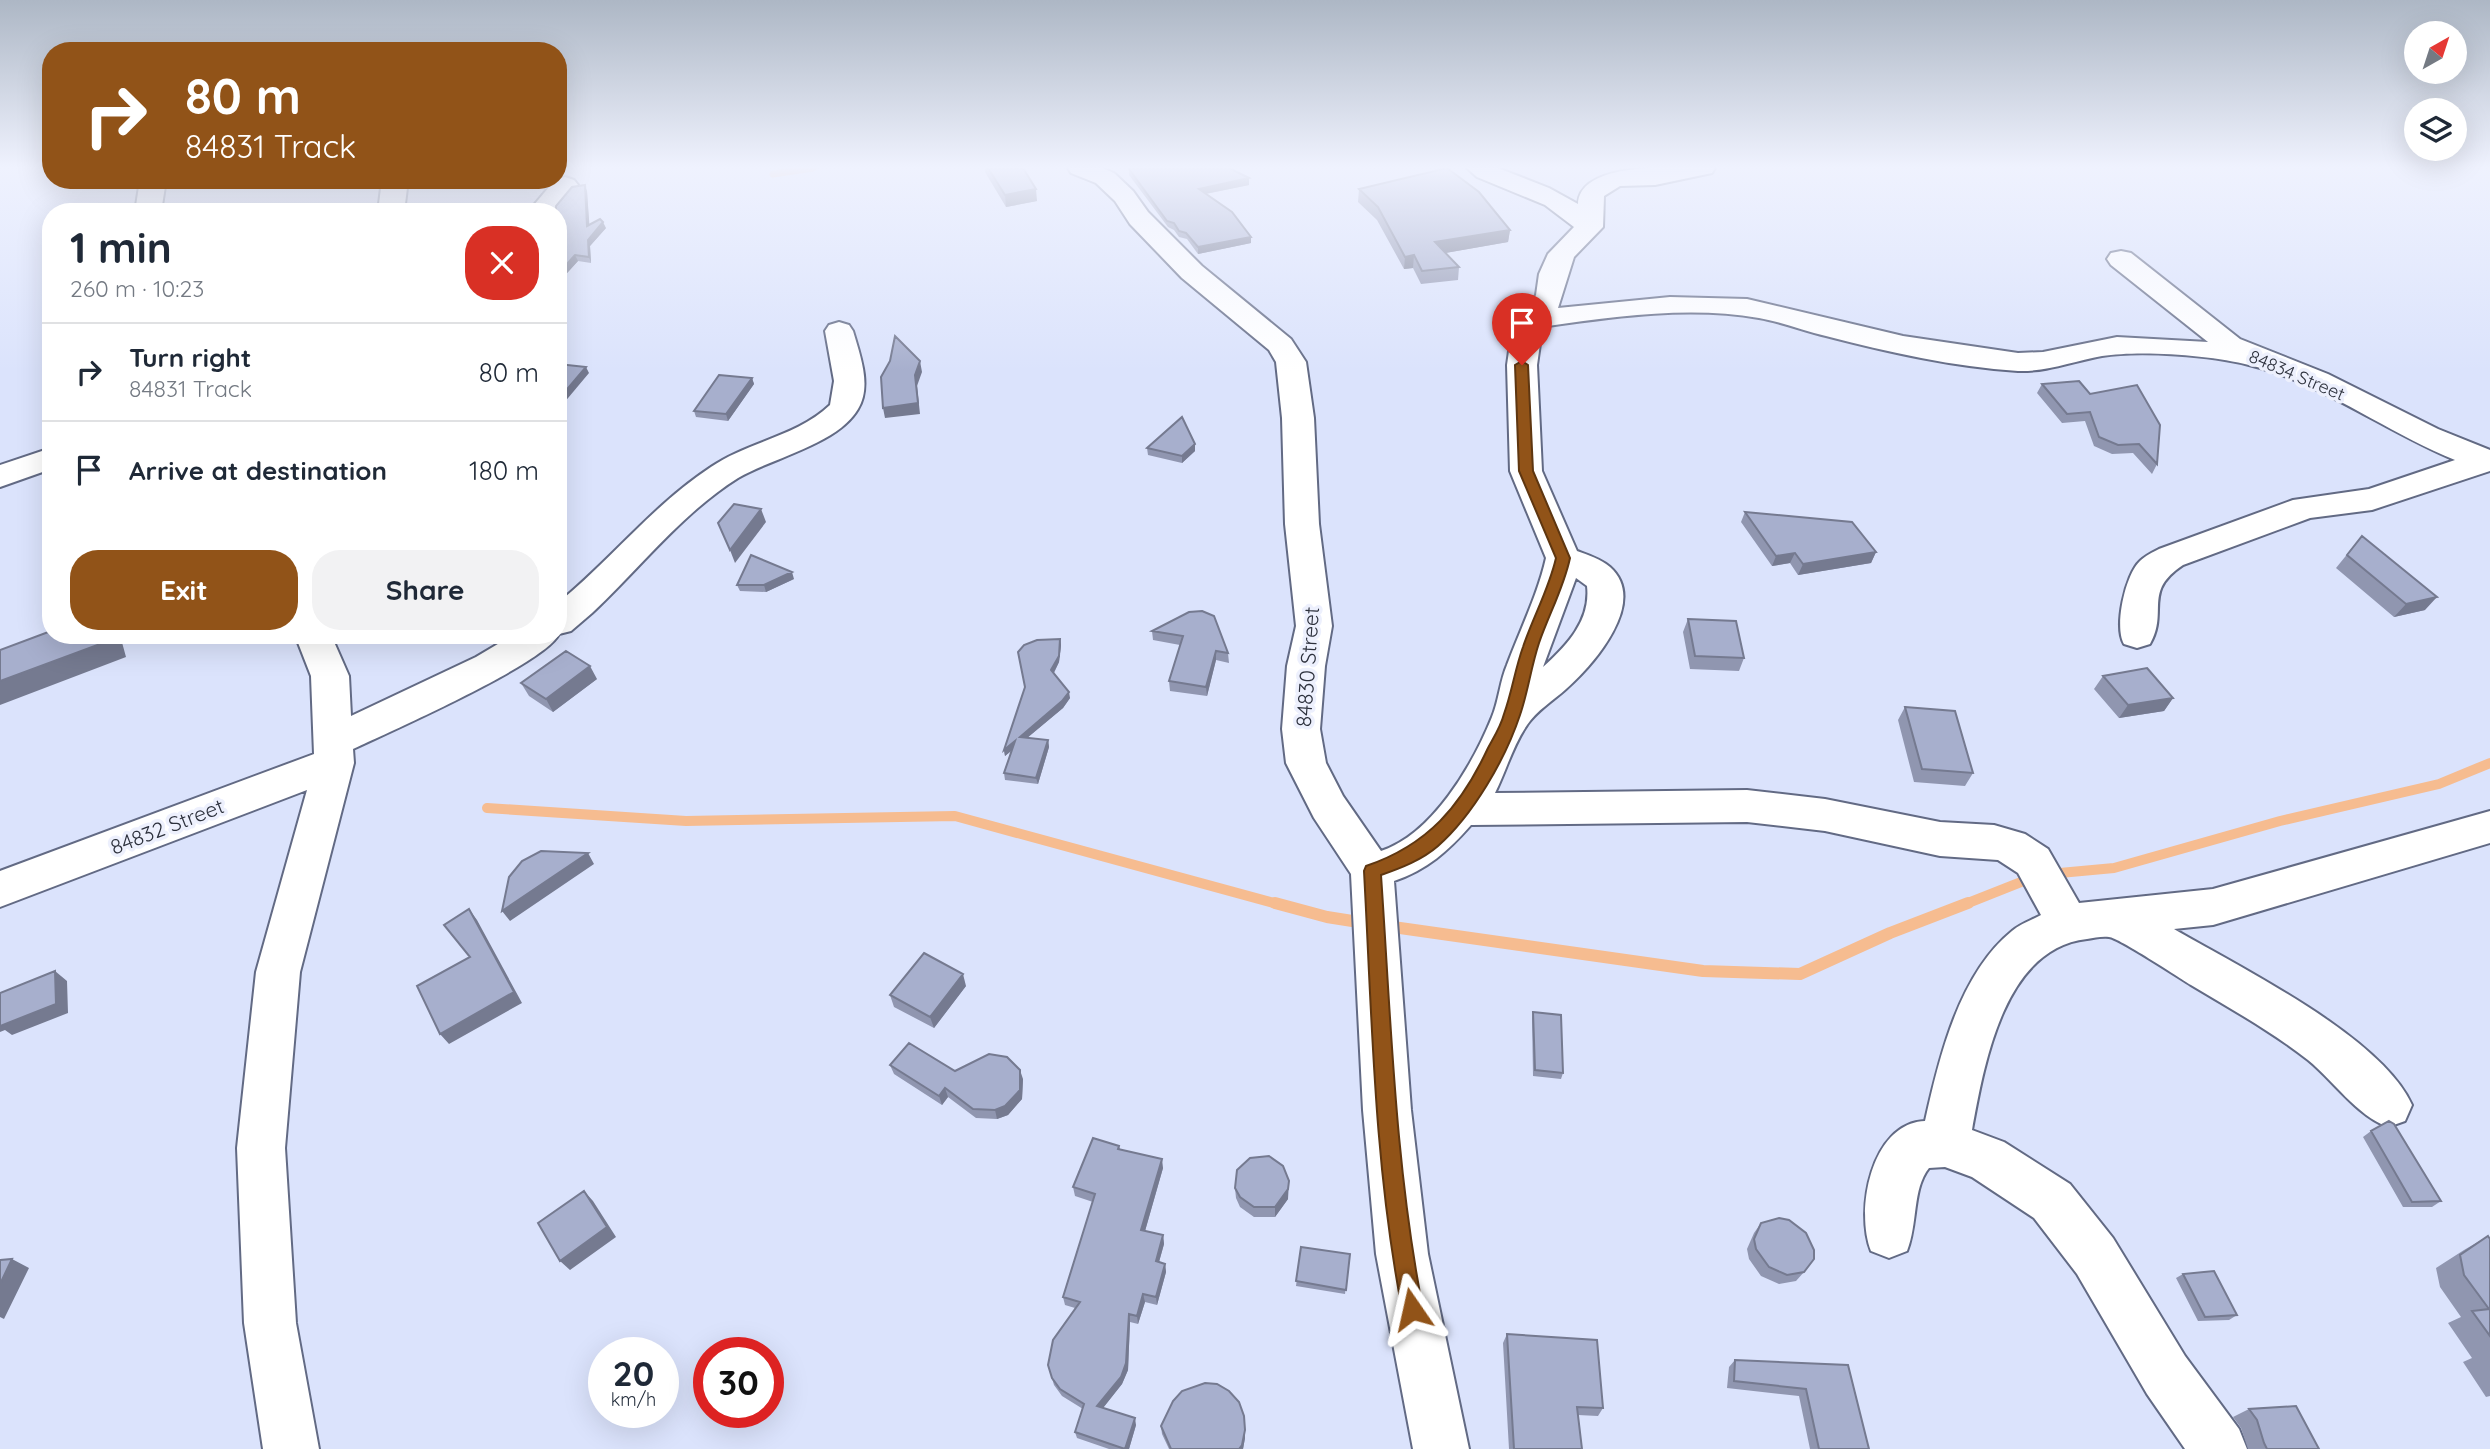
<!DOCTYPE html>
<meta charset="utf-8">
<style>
body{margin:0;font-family:Quicksand,sans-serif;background:#f2f2f3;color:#1f2937;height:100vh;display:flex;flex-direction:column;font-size:26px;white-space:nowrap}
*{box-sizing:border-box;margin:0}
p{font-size:23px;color:#747a83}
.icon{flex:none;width:38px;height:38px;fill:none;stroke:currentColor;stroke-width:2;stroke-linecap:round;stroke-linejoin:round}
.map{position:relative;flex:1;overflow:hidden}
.side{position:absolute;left:42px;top:203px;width:525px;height:441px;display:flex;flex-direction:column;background:#fff;border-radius:28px;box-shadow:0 7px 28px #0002}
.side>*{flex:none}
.banner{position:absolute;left:42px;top:42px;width:525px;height:147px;border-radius:28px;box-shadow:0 7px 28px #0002;background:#915318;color:#fff;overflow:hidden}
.needle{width:46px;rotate:39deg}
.tools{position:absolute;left:2404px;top:21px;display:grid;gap:14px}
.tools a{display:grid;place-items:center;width:63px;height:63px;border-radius:50%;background:#fff;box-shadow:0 7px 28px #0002;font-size:35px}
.speed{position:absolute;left:588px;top:1337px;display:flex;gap:14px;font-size:35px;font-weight:700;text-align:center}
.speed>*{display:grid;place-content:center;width:91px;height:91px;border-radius:50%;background:#fff;box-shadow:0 7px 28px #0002;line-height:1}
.speed small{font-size:18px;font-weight:400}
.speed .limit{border:10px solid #d22;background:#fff;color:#111}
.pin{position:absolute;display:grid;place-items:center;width:60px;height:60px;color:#fff;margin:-72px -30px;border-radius:50% 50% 50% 0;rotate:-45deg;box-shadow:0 0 7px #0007}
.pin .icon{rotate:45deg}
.me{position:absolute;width:77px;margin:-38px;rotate:349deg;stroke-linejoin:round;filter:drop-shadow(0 0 5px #0008)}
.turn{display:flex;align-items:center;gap:24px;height:147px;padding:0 28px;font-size:32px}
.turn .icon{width:91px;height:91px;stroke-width:2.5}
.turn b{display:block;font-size:49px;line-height:60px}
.round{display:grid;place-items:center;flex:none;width:74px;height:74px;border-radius:28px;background:#f2f2f3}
.overview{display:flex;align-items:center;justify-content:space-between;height:119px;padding:0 28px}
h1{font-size:42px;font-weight:700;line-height:52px}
.button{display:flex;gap:14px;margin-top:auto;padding:14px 28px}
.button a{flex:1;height:80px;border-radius:28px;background:#915318;color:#fff;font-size:28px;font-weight:700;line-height:80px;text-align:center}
.button a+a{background:#f2f2f3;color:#1f2937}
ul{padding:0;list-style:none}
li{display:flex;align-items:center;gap:21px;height:98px;padding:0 28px;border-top:2px solid #e0e1e3}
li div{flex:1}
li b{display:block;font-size:26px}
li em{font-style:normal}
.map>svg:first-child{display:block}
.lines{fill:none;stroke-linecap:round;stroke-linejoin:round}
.stream-far2{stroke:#f6bc90;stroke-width:7}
.stream-far1{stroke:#f6bc90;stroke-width:10}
.stream{stroke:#f6bc90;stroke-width:12}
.minor-casing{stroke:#626a84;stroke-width:4}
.minor{fill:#fff;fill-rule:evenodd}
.wall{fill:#9096b0}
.shaded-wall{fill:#757a90}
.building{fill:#a7afcd;stroke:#757a90;stroke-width:2}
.route{fill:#915318;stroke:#5e3610;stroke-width:2}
.labels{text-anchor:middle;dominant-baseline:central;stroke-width:7;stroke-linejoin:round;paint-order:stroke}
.far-street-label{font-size:18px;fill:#2c303c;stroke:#edf0fd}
.street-label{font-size:21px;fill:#2c303c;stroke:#edf0fd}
</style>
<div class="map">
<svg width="2490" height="1449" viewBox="0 0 2490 1449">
<rect width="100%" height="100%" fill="#dbe3fc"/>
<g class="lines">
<path class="stream-far2" d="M773,174L813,168"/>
<path class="stream-far1" d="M487,808L686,821L955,816L1281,905
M2049,874L2114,868L2280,821L2439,784L2490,763
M1963,905L2034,877"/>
<path class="stream" d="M1275,903L1327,917L1365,923
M1386,926L1703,971L1800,974L1890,933L1968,903"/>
<defs>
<path id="minor" d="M1068,168H1102L1114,173L1133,191L1148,212L1202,266L1291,339L1306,362L1314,418L1319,524L1332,626L1325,666L1320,729L1326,763L1343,796L1381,851C1433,834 1473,764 1492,717C1499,700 1500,681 1507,665C1520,630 1538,594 1546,558L1510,471L1507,365L1510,344L1536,295L1539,274L1548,254L1574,227L1545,205L1477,177L1467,168H1498L1549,188L1578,204C1580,159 1683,168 1715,168L1712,173L1655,185L1620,186L1604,196L1603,227L1574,257L1558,308L1670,297L1747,299L1903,336L2018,353L2043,352L2117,337L2208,342L2111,265L2107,259L2111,253L2121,251L2131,253L2240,339L2328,374L2438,429L2490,450V471L2372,510L2310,518L2183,565C2142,592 2169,611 2150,644L2137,648L2124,644C2114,627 2125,575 2140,561C2145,556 2153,552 2159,549L2293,500L2369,489L2455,460C2386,432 2323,383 2249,365C2211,355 2140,350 2102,356C2074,361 2047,372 2018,371C1954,367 1888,352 1826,336C1804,331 1782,322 1759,318C1691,306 1617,316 1548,326L1540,344L1537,365L1542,471L1577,551C1588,555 1601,559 1610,567C1649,602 1593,665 1566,689C1554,700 1536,711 1527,725C1513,745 1506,771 1495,793L1747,790L1825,799L1940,822L1994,825L2025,834L2048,849L2079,903L2213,889L2490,811V843L2213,925L2174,929C2239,967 2381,1036 2412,1105L2405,1121L2388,1127C2356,1115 2334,1081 2308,1060C2271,1031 2231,1009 2191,985C2178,977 2119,938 2109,937C2102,936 2094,938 2087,939C2004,948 1984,1064 1972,1130L2004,1142L2070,1184L2113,1238L2185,1356L2239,1429L2247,1449H2185L2147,1394L2077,1274L2034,1218L1972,1177L1945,1167L1929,1168C1912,1189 1918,1224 1907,1251L1889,1258L1871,1251C1855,1211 1871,1123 1925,1121C1939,1058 1959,974 2012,931C2020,924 2032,920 2041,915L2018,873L1998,860L1940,856L1825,831L1747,822L1471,825C1448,851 1427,870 1394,881L1411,1110L1428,1254L1469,1449H1413L1376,1254L1363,1110L1351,874L1314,818L1286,763L1282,729L1287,666L1296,626L1285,524L1282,418L1276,362L1269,350L1182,278L1130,224L1115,201L1096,183L1071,173ZM1576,578L1587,586C1591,621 1566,646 1543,667Z
M565,177L574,180L578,185L555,212H528L555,180Z
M140,180H166L161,212H135Z
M382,180H408L404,212H378Z
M839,322L849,325L853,331C860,355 872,386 858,409C838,444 772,458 738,478C682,513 640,568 592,613L571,631L559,634C546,663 389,732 353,749L354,763L300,972L285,1148L296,1323L319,1449H263L244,1323L237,1148L256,972L307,790L0,907V871L314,754L311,676L295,635H331L349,676L351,716L476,657L513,635H558V603C611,560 653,505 711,467C747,442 798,436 830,405L834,381L825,331L829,325Z
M51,448V469L0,487V465Z"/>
</defs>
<use href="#minor" class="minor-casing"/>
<use href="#minor" class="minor"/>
</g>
<path class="wall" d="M985,168H1023L1037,201L1006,207L985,172Z
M1129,169L1249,185L1206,194L1251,237V243L1198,254L1187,239L1179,237L1174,230L1168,227L1129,175Z
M1359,189L1510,230L1508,242L1445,253L1459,267L1458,280L1421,284L1413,268L1404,269L1377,220L1358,202Z
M587,191L589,225L606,228L590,246L591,263L578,261L558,283V212Z
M752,378L754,384L728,421L696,417L694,411Z
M2042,384L2090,394L2137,385L2157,464L2152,474L2133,453L2112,454L2094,446L2085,421L2062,423L2037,393Z
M1195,444V451L1182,463L1148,455L1147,448Z
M1745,512L1876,552L1871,563L1798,575L1790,563L1772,566L1741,522Z
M2362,536L2425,610L2394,617L2336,568Z
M794,579L766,592L740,591L737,585Z
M1189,612L1228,653L1229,663L1216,660L1207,696L1170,691L1169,681L1180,645L1153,640L1152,631Z
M1688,619L1744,658L1739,671L1690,669L1683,632Z
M1060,639L1061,645L1059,662L1054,673L1070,698L1063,708L1027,738L1048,740L1049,747L1038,784L1005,780L1004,773L1011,751L1005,756L1004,750L1025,687Z
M2103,676L2173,698L2164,711L2119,718L2094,689Z
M597,679L553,712L529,696L521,683Z
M1905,707L1973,773L1965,786L1914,782L1898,720Z
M966,986L934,1028L894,1007L890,995Z
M1533,1012L1563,1073L1561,1079L1533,1076L1532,1018Z
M890,1065L1023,1079L1022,1099L1008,1115L997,1119L976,1118L948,1097L942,1105L894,1074Z
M2371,1131L2441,1201L2432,1207H2403L2363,1137Z
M1119,1146L1120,1149L1163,1168L1145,1231L1163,1235L1164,1244L1159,1262L1165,1264L1166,1272L1157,1305L1145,1302L1138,1324L1130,1322L1128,1370L1122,1384L1103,1408L1136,1425L1129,1449H1109L1077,1438L1075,1432L1083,1409L1062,1396L1054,1385L1048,1365L1075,1308L1065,1305L1063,1297L1093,1202L1075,1196L1073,1187Z
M1235,1188L1288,1199L1275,1217H1254L1240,1207L1236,1198Z
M1761,1223L1804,1272L1796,1281L1779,1284L1761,1276L1749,1259L1747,1249L1754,1233Z
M2488,1236L2490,1239V1396L2486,1397L2463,1362L2472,1358L2448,1323L2461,1317L2440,1287L2436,1268L2464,1250Z
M1301,1247L1350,1254L1345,1294L1296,1286Z
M2183,1274L2237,1315L2229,1320L2198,1321L2176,1278Z
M1507,1334L1603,1408L1598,1416L1578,1415L1582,1449H1509L1503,1343Z
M1735,1360L1848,1365L1869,1449H1810L1799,1396L1727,1388L1729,1367Z
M2249,1409L2319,1449H2248L2241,1428L2233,1417Z
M1161,1426L1245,1438L1243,1449H1169L1162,1434Z"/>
<path class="shaded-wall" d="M1249,178V185L1199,195V189Z
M585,185L587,191L590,233L587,226Z
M1036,189L1037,201L1006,207L1005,195Z
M603,222L606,228L590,246L591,263L589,257L588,240Z
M1510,230L1508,242L1434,255L1435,242Z
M1251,237V243L1198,254V247Z
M575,255L578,261L558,283V274Z
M1414,255L1413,268L1404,269L1405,257Z
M920,361L922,372L917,386L920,414L885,418L883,408L915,375Z
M586,367L589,373L558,410V400Z
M752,378L754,384L728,421L726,414Z
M1195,444V451L1182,463V456Z
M761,509L766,522L735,563L730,550Z
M1876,552L1871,563L1798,575L1803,564Z
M1795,553L1790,563L1772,566L1776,556Z
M792,572L794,579L766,592L764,585Z
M2437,597L2425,610L2394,617L2406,604Z
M110,635H120L126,657L0,705V681Z
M1060,639L1061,645L1059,662L1052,676L1051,670Z
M1216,651V660L1207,696L1206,687Z
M590,666L597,679L553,712L546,699Z
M1069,692L1070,698L1063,708L1021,743L1020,737Z
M2173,698L2164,711L2119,718L2128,705Z
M1048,740L1049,747L1038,784L1036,778Z
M1015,741L1016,747L1005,756L1004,750Z
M588,853L594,864L510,921L502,911Z
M469,909L477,920L522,1003L449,1044L440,1034L514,992Z
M55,971L67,981L68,1013L12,1035L5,1030L0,1032V1017Z
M963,974L966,986L934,1028L930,1017Z
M1020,1070L1023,1079L1022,1099L1008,1115L997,1119L995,1110Z
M945,1088L948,1097L942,1105L939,1096Z
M1162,1159L1163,1168L1143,1238L1141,1230Z
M1289,1181L1288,1199L1275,1217V1207Z
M584,1191L593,1201L616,1237L570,1270L560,1261Z
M1163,1235L1164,1244L1157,1269L1156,1261Z
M12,1259L29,1268L4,1319L0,1317V1284Z
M1165,1264L1166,1272L1157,1305L1156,1297Z
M1143,1294L1145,1302L1138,1324L1137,1316Z
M1129,1314L1130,1322L1128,1370L1122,1384L1099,1413L1097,1406Z
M1135,1418L1136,1425L1129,1449H1125Z
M1245,1430V1438L1243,1449H1239Z"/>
<path class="building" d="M988,168H1023L1036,189L1005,195Z
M1137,168H1229L1249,178L1199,189L1232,212L1251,237L1198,247L1186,233L1179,231L1174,223L1167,221L1129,169Z
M1447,168L1479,192L1510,230L1435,242L1459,267L1422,271L1414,255L1405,257L1378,207L1359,189Z
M585,185L587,226L600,219L603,222L588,240L589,257L575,255L558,274V212H556V206L572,187Z
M895,336L920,361L915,375L918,403L883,408L881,377L890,361Z
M558,364L586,367L558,400Z
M719,375L752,378L726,414L694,411Z
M2079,381L2090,394L2137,385L2160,425L2157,464L2139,444L2118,445L2099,437L2090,412L2067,414L2042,384Z
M1182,417L1195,444L1182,456L1147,448Z
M734,504L761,509L730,550L718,523Z
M1745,512L1852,522L1876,552L1803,564L1795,553L1776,556Z
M2362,536L2437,597L2406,604L2347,555Z
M751,555L792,572L764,585H737Z
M1202,611L1214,616L1228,653L1216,651L1206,687L1169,681L1183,636L1152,631L1189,612Z
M1688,619L1736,621L1744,658L1695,656Z
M51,631V635H110L111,640L0,681V650Z
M1060,639L1059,656L1051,670L1069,692L1062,701L1020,737L1048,740L1036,778L1004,773L1015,741L1004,750L1025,687L1018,652L1024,645L1037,640Z
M566,651L590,666L546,699L521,683Z
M2147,668L2173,698L2128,705L2103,676Z
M1905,707L1955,711L1973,773L1922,769Z
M541,851L588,853L502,911L509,877L522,861Z
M469,909L514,992L440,1034L417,986L470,957L444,925Z
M924,953L963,974L930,1017L890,995Z
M55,971L56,1004L0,1026V993Z
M1533,1012L1561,1015L1563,1073L1535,1070Z
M909,1043L955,1071L989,1054L1007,1057L1020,1070V1090L1005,1106L995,1110L973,1109L945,1088L939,1096L890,1065Z
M2389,1121L2394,1124L2441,1201L2412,1202L2371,1131Z
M1093,1138L1119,1146L1118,1149L1162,1159L1141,1230L1163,1235L1156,1261L1165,1264L1156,1297L1143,1294L1137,1316L1129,1314L1126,1363L1121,1377L1097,1406L1135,1418L1125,1449L1075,1432L1084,1404L1060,1389L1052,1378L1048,1365L1053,1340L1080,1302L1063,1297L1095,1194L1073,1187Z
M1269,1156L1283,1166L1289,1181L1288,1189L1275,1207H1254L1240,1197L1235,1188L1237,1170L1250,1158Z
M584,1191L607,1227L560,1261L538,1223Z
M1779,1218L1789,1220L1806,1233L1814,1250V1259L1804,1272L1787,1275L1769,1267L1756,1249L1754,1239L1761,1223Z
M2488,1236L2490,1239V1336L2472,1311L2489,1309L2464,1275L2460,1255Z
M1301,1247L1350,1254L1346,1290L1296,1281Z
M12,1259L0,1284V1260Z
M2214,1271L2237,1315L2205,1317L2183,1274Z
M1507,1334L1597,1340L1603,1408L1577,1407L1582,1449H1514Z
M1735,1360L1848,1365L1869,1449H1819L1806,1389L1734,1381Z
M1205,1383L1217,1384L1229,1391L1239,1402L1244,1416L1245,1430L1242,1445L1239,1449H1171L1161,1426L1173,1401L1182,1391Z
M2296,1406L2319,1449H2267L2264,1443L2257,1420L2249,1409Z"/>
<linearGradient id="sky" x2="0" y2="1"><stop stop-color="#adb7c5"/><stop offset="0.45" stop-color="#eff2fe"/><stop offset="1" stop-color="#eff2fe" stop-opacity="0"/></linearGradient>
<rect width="2490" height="371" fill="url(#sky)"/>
<path class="route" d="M1522,361L1528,365L1533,471L1570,558C1564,587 1549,614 1539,643C1531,667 1528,692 1520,715C1505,760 1473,815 1438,846C1422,860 1401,868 1381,875C1391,1020 1395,1167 1423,1309L1420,1316L1412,1320L1405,1316L1402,1309C1374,1165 1372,1017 1364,871L1366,866C1428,845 1461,806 1488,748C1494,737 1501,726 1504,714C1512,692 1515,669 1523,647C1533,617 1549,589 1556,558L1519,471L1515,365Z"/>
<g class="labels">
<g class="far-street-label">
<text transform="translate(2297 375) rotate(23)">84834 Street</text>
</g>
<g class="street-label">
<text transform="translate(1307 667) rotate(-86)">84830 Street</text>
<text transform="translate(167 826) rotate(-21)">84832 Street</text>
</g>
</g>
</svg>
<div class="tools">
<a><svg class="needle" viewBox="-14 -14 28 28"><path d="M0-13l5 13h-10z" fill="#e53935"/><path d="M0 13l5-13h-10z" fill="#747a83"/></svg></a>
<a><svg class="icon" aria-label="layers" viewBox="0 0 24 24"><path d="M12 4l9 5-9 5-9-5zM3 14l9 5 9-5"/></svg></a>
</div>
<div class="speed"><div>20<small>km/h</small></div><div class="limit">30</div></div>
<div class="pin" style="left:1522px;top:365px;background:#d93025"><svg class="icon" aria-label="arrive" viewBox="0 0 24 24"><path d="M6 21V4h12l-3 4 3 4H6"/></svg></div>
<svg class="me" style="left:1412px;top:1309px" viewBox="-20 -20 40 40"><path d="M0-17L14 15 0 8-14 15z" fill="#915318" stroke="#fff" stroke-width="4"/></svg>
<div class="banner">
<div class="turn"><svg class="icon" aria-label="right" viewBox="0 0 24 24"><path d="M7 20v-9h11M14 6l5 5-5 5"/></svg><div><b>80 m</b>84831 Track</div></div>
</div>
<section class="side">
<div class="overview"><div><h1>1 min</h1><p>260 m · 10:23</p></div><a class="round" style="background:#d93025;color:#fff"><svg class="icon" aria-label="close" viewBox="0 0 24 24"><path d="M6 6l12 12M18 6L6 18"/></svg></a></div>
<ul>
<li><svg class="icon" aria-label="right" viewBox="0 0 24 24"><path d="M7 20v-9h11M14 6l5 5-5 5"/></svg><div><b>Turn right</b><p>84831 Track</p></div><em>80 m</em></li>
<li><svg class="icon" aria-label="arrive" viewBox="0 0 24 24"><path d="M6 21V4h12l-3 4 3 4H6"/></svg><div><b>Arrive at destination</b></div><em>180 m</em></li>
</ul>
<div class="button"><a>Exit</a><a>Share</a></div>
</section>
</div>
